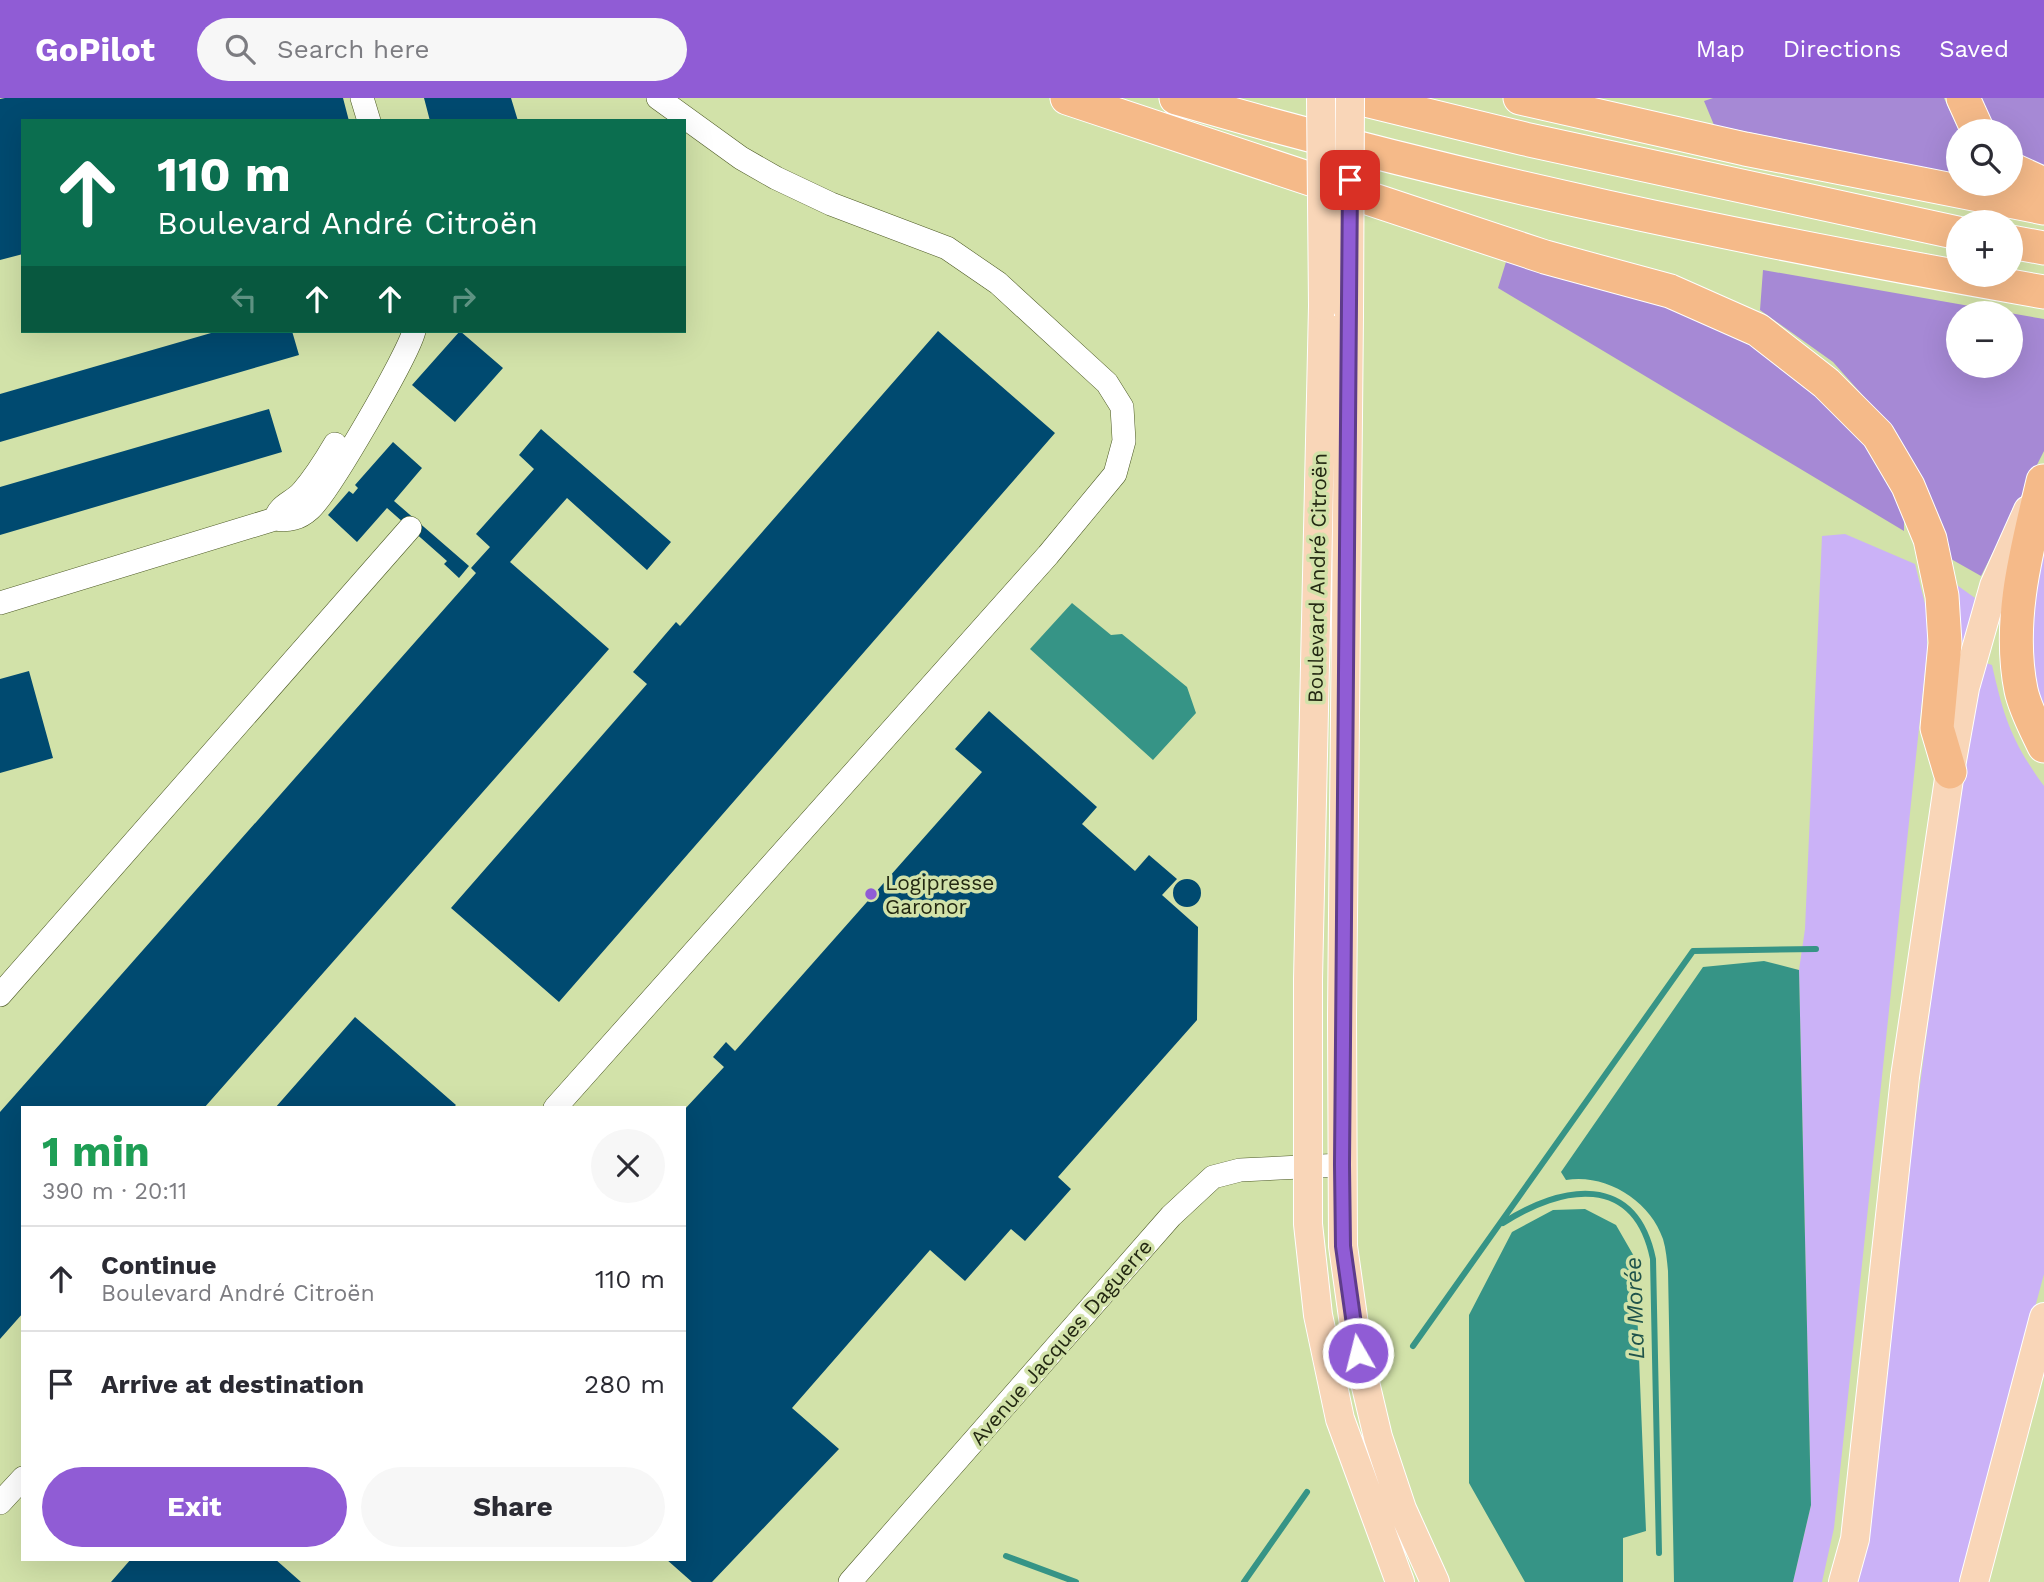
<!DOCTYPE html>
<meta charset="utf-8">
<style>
body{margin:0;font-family:"Work Sans",sans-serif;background:#f7f7f7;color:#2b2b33;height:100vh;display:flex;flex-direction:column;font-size:26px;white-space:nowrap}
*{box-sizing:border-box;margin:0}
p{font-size:23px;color:#7c7c81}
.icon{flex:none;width:38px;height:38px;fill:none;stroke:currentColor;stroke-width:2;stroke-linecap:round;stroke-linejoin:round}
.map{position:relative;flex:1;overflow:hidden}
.sheet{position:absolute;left:21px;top:1008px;width:665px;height:455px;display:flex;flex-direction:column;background:#fff;border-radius:0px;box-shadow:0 7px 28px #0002}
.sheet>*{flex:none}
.top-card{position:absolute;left:21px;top:21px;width:665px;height:214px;border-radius:0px;box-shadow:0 7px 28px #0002;background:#0b6e4f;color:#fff;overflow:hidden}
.buttons{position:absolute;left:1946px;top:21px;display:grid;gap:14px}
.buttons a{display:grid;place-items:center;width:77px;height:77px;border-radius:50%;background:#fff;box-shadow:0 7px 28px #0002;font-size:35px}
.pin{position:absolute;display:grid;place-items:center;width:60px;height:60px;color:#fff;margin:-30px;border-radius:14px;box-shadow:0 4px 10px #0006}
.me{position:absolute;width:77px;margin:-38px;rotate:352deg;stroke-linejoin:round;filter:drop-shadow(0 0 5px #0008)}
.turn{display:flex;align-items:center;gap:24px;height:147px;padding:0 21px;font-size:32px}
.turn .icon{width:91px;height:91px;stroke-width:2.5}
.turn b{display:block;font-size:49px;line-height:60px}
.lanes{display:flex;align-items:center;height:66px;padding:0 21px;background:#0003;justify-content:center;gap:35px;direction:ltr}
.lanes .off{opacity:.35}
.round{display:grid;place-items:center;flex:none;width:74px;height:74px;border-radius:37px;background:#f7f7f7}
.summary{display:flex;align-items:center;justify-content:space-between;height:119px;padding:0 21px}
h1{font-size:42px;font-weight:700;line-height:52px;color:#1e9e55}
.button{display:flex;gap:14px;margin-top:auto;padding:14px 21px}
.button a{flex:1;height:80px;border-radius:42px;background:#905cd5;color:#fff;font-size:28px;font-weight:700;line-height:80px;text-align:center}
.button a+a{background:#f7f7f7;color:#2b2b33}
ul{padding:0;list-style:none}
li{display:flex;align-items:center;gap:21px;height:105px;padding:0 21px;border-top:2px solid #e1e1e2}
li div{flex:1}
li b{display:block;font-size:26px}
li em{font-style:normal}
header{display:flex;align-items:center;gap:42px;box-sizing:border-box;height:98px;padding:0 35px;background:#905cd5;color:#fff}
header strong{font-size:33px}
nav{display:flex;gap:38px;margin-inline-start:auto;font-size:24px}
.search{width:490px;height:63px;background:#f7f7f7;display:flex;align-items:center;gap:18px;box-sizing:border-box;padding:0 24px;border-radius:38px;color:#7c7c81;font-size:26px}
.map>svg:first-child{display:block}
.green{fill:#cbb2f7}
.forest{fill:#a689d5;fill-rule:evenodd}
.water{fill:#369486}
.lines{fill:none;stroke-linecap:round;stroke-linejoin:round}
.stream{stroke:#369486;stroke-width:6}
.building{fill:#004a70}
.minor-casing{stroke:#4c5924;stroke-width:24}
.major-casing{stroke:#fff;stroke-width:30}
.highway-casing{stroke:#fff;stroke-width:35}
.minor{stroke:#fff;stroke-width:23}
.major{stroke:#f9d6b8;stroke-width:28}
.highway{stroke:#f5ba89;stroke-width:33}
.major-bridge-casing{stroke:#fff;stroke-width:30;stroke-linecap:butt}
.major-bridge{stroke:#f9d6b8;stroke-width:28}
.route-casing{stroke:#5e3c8a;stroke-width:18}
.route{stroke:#905cd5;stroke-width:12}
.poi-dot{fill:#905cd5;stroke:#d2e2a9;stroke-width:2.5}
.labels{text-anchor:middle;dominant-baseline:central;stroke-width:7;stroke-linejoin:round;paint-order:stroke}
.street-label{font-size:21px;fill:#232812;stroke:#d2e2a9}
.poi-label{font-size:21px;fill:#232812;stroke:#d2e2a9;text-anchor:start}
.water-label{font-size:23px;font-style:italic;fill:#1f534b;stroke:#d2e2a9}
</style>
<header>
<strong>GoPilot</strong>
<div class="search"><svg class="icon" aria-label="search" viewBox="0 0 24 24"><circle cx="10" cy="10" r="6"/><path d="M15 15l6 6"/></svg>Search here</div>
<nav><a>Map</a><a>Directions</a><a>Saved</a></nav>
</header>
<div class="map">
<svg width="2044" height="1484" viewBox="0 0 2044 1484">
<rect width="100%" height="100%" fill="#d2e2a9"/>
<path class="green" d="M2044,432V618L2030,577L2037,475Z
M1845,436L1915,466L1927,514V555L1834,1430L1822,1484H1793L1811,1407L1799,872L1805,831L1822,438Z
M1954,485L1975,500L1962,558Z
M1983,564L1992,567C2004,620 2012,644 2044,688V1176L1961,1484H1855L1945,796Z"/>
<path class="forest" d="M1713,0H1944L1959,33L1958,77L1714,27L1704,3Z
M1978,0H2044V67L2015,58L2011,54V33H1993Z
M1506,164L1537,169L1662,203L1749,239L1866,342L1904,411V433L1498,190Z
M1763,172L2044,221V353L1981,478L1951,461L1890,328L1833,264L1760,212ZM1958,215H2011V268H1958Z"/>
<path class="water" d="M1072,505L1111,537L1122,536L1187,589L1196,615L1153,662L1030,551Z
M1764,863L1799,872L1811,1407L1793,1484H1674L1668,1173C1667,1163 1666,1151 1663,1141C1650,1102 1605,1075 1566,1082L1561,1074L1703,869Z
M1585,1111L1616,1127L1635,1160L1646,1433L1623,1440V1484H1525L1469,1385V1217L1512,1134L1553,1112Z"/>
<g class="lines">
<path class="stream" d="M1503,1125C1562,1087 1635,1074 1653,1161L1659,1455
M1413,1248L1693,853L1816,851
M1006,1458L1076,1484
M1244,1484L1307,1394"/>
</g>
<path class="building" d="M5,0H343L349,23H23V156L0,162V1Z
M424,0H511L518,23H430Z
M218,233H292L299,257L0,344V296Z
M460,233L503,270L455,324L412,287Z
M938,233L1055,335L559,904L451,810L647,586L633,574L676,524L680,528Z
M269,311L282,354L0,437V389Z
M541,331L671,444L647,472L567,400L510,464L609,551L204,1010H23V1215L0,1241V1014L476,475L471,470L490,449L476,436L534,371L519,357Z
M393,344L422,370L394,403L469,468L459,480L444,466L447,463L387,410L357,444L328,417L349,393L353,396L358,390L355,387Z
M29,573L53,660L0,675V581Z
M989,613L1097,709L1082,726L1135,773L1149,757L1177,781L1162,797L1198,829L1197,922L1058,1079L1071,1091L1025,1143L1011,1131L965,1183L930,1152L792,1310L839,1351L712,1484H692L666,1461H684V1012L724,969L713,959L726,944L735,953L982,674L955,651Z
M1173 795a14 14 0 1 1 28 0a14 14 0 1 1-28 0Z
M355,919L456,1007L453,1010H275Z
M131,1461H275L301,1484H111Z"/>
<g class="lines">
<defs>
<path id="minor" d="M362,0L369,23
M275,421C280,406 292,405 302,394C315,379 325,363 335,346
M0,505L275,421C289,423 299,421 310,411C329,394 408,257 414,233
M0,897L410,430
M555,1010L1048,457L1115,376L1124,343L1122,309L1107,285L998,185L947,150L831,106L776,80L741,60L658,0
M0,1405L23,1380
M850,1484L1171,1118L1213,1079L1240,1072L1342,1067"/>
<path id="major" d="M1323,208L1308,882V1126L1318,1217L1340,1321L1400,1484
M1349,218L1342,918L1343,1148L1358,1255L1378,1339L1402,1411L1435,1484
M1843,1484L1855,1441L1905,979L1950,674L1965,590L1994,488L2028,412
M1974,1484L2044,1219"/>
<path id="highway" d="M1067,0L1545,159L1670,193L1758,232L1826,285L1878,337L1908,388L1930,441L1942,498L1945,545L1937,630L1950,674
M1176,0C1461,83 1752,143 2044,194
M1357,0L1525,41L1958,135
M1520,0L1745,51L2044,110
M1963,0L1978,33
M2011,71L2044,86
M2011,144L2044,150
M2043,383C2027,451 2007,522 2021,592C2025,611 2036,631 2044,648"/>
</defs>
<use href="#minor" class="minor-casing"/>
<use href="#major" class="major-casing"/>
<use href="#highway" class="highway-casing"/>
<use href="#minor" class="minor"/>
<use href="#major" class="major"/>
<use href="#highway" class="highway"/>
<defs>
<path id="major-bridge" d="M1321,0L1323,208
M1349,218L1350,0"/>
</defs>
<use href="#major-bridge" class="major-bridge-casing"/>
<use href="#major-bridge" class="major-bridge"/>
</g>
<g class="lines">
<defs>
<path id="route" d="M1350,82L1342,1067L1343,1148L1358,1255"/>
</defs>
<use href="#route" class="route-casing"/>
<use href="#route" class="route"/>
</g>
<circle class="poi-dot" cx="871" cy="796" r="7"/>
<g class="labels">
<g class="street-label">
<text transform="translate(1317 480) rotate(-89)">Boulevard André Citroën</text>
<text transform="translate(1061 1244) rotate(-49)">Avenue Jacques Daguerre</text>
</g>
<g class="poi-label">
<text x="885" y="784">Logipresse<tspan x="885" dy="24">Garonor</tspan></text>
</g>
<g class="water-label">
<text transform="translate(1635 1210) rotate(-92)">La Morée</text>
</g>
</g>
</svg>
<div class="buttons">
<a><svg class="icon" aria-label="search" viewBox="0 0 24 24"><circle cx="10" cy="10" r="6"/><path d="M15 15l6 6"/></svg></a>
<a>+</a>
<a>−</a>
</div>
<div class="pin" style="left:1350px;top:82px;background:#d93025"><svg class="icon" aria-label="arrive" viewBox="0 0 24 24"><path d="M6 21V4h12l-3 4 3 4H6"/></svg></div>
<svg class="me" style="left:1358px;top:1255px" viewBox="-20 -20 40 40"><circle r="17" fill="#905cd5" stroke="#fff" stroke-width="3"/><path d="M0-11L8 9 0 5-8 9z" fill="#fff"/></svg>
<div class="top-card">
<div class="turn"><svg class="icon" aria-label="ahead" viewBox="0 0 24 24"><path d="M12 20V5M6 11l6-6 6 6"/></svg><div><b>110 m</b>Boulevard André Citroën</div></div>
<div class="lanes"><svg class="icon off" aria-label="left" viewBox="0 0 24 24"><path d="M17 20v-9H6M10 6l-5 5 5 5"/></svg><svg class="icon" aria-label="ahead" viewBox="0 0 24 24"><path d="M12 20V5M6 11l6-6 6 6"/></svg><svg class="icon" aria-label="ahead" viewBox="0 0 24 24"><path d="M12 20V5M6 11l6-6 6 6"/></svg><svg class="icon off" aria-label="right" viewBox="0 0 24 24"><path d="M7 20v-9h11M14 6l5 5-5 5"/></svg></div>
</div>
<section class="sheet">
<div class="summary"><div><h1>1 min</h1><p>390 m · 20:11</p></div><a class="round"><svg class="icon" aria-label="close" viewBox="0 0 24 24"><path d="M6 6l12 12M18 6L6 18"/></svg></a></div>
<ul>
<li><svg class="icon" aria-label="ahead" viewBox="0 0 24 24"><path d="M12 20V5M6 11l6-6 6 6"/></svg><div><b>Continue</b><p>Boulevard André Citroën</p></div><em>110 m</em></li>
<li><svg class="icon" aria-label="arrive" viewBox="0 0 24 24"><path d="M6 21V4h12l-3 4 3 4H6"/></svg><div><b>Arrive at destination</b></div><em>280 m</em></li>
</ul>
<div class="button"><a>Exit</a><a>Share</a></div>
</section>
</div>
